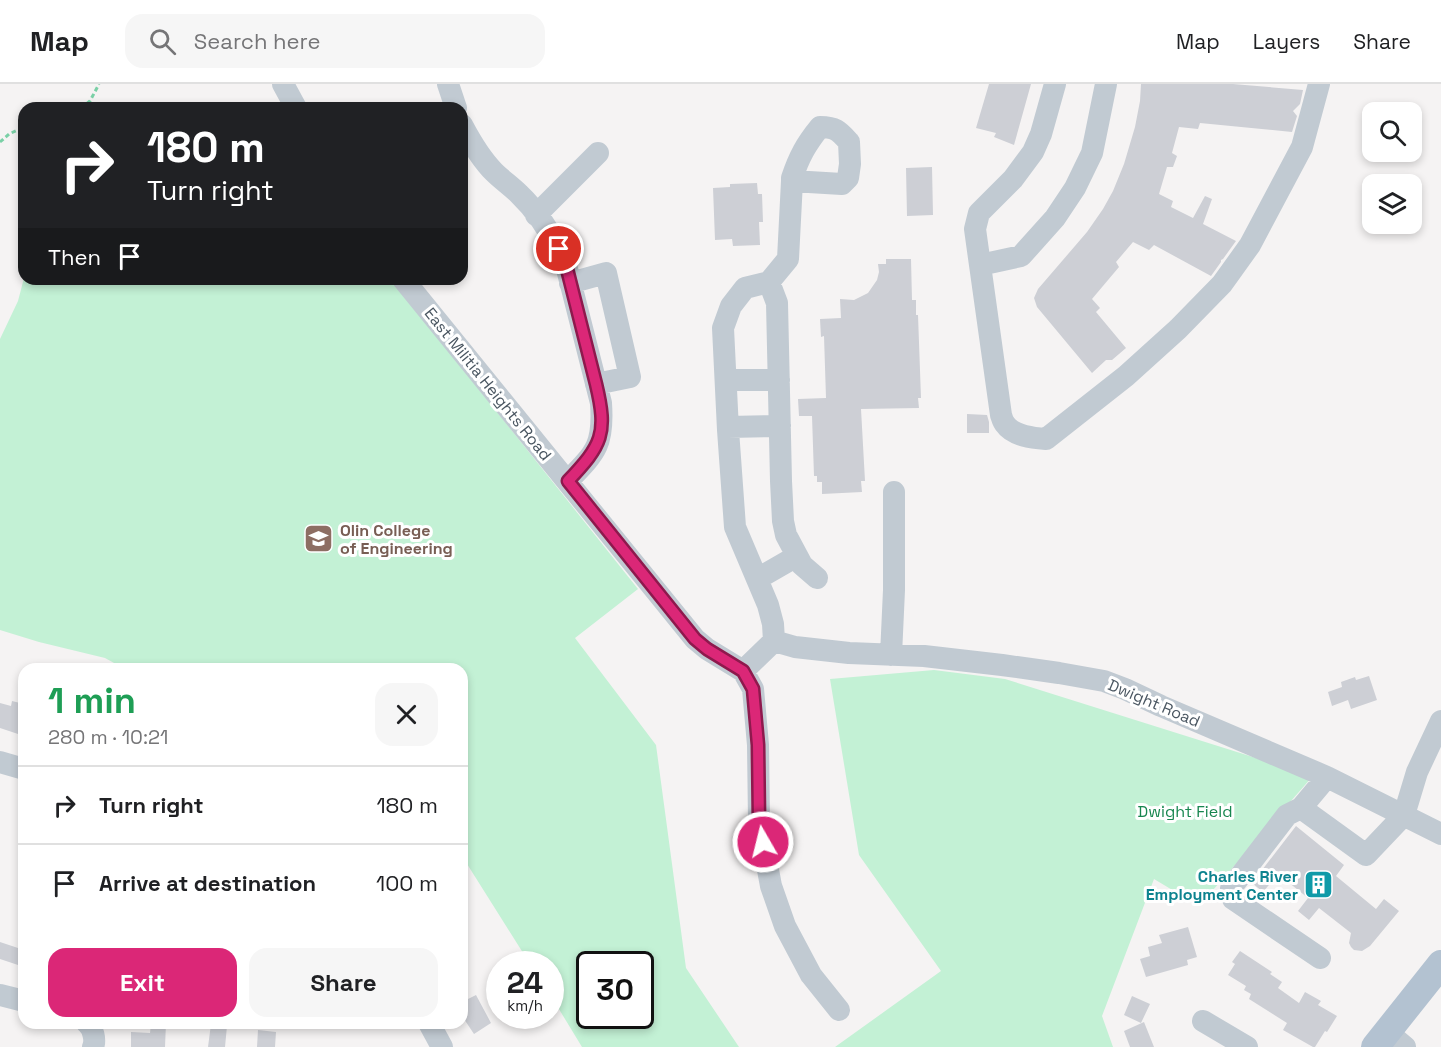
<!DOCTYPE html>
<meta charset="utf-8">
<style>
body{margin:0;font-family:"Space Grotesk",sans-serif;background:#f6f6f6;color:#202124;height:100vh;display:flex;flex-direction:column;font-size:22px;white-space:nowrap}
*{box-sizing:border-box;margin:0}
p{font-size:20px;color:#757577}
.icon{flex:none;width:33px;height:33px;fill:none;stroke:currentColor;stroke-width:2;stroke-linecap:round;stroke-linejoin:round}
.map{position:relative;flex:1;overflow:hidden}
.details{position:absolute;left:18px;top:579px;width:450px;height:366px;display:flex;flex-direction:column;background:#fff;border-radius:18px;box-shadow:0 3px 9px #0003}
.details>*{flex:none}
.hud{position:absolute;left:18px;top:18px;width:450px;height:183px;border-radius:18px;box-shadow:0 3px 9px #0003;background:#202124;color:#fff;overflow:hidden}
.controls{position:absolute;left:1362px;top:18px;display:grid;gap:12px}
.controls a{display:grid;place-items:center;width:60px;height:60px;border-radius:12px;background:#fff;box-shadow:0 3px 9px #0003;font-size:30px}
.speed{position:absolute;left:486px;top:867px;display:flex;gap:12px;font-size:30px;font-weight:700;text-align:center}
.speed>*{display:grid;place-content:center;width:78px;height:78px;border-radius:50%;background:#fff;box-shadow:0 3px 9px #0003;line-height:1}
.speed small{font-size:15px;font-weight:400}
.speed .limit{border:3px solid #111;border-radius:9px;background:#fff;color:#111}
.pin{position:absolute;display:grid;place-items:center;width:51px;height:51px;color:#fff;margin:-26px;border:3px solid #fff;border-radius:50%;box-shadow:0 2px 6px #0007}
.me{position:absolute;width:66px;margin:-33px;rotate:352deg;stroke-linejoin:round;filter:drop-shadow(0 0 4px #0008)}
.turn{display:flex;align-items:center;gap:21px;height:126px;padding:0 30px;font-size:27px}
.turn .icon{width:78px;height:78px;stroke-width:2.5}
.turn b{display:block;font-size:42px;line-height:51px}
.then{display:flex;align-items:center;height:57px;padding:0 30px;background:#0003;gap:12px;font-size:22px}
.round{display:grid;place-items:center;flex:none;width:63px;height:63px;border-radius:18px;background:#f6f6f6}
.summary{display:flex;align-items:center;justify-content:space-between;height:102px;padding:0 30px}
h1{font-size:36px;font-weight:700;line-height:45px;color:#1e9e55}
.button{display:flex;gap:12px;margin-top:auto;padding:12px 30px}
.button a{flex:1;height:69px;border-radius:18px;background:#db2777;color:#fff;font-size:24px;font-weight:700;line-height:69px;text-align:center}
.button a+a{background:#f6f6f6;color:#202124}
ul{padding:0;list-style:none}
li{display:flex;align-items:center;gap:18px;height:78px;padding:0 30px;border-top:2px solid #e0e0e0}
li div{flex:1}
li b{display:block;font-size:22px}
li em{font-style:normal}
header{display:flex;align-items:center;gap:36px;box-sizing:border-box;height:84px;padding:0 30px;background:#fff;border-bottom:2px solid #e0e0e0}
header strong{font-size:28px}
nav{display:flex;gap:33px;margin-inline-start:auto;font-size:21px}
.search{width:420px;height:54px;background:#f6f6f6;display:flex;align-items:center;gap:15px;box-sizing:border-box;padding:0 21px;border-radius:18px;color:#757577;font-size:22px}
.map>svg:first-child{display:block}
.green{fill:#c3f1d5;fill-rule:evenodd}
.building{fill:#cdcfd5}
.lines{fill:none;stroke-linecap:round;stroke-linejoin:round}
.path{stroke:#7ad0a6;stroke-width:3;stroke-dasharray:4.5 3;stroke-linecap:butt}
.minor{stroke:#c1cad2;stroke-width:22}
.major{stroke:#b3c2d1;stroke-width:28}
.route-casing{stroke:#8e194d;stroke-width:15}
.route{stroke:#db2777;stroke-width:10}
.labels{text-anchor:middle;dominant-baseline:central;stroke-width:6;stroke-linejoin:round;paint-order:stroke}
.street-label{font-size:16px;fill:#4a5661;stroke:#fff}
.education-label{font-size:16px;font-weight:bold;fill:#785e54;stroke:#fff;text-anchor:start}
.park-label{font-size:16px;fill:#17864f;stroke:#fff}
.culture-label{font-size:16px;font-weight:bold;fill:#0d838f;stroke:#fff;text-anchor:end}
</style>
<header>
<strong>Map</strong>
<div class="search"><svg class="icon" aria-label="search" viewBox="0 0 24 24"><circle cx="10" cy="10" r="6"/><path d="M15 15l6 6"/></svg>Search here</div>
<nav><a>Map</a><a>Layers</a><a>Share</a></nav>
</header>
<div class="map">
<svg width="1441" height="963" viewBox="0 0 1441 963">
<rect width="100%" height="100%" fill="#f5f3f3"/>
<path class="green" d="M24,194L391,195L638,505L575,554L656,661L686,884L739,963H582L551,912L550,880H530L462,772V585H125L105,574L39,558L0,546V255L18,217ZM590,880H640V932H590Z
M934,586L1005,595L1272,679L1312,693L1199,822L1154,795L1102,932L1113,963H835L941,887L859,771L830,595Z"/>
<path class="building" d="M989,0H1031L1014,61L994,53L996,49L976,44Z
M1141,0H1233L1303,6L1300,20L1293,27L1297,32L1292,48L1200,39L1198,45L1179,43L1172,69L1177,72L1173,83H1167L1159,110L1173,117L1171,123L1193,134L1205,112L1212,115L1203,140L1236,157L1223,175L1221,176V178L1211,192L1154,161L1149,166L1133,158L1116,178L1119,183L1092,215L1100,224L1096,228L1126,264L1112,276H1106L1092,289L1037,223L1034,214L1038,205L1087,148L1103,125L1113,107L1124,80L1135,43L1140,17Z
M932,83L933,131L907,132L906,84Z
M757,99L758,110H762L763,138H759L760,161L733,162L732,155L715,156L713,104L730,103V100Z
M886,175H911L912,216H916V231H918L921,314H918L919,324L861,325L865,397H861L862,408L822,410V398H817V392H814L812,332H799L798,315L826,314L824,252L821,253L820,235L841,234L840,215L854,216L868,209L877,196L879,188L878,180H886Z
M967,330L987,331L989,338V349H967Z
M1369,592L1377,616L1351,625L1348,616L1332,622L1328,608L1342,603L1341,598L1355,593L1356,596Z
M12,617L24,620V652L0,644V619L11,622Z
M1296,742L1344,781L1336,792L1376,825L1384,815L1399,827L1370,862L1362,867L1354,866L1351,863L1349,859L1351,849L1319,824L1309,836L1298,827L1308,814L1278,790L1263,808L1252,799Z
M1188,843L1197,873L1187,876L1188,881L1146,893L1140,875L1150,872L1148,863L1162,859L1159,851Z
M0,858L24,866V883L0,875Z
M1240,867L1272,888L1270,890L1282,898L1278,904L1299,919L1305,908L1321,917L1318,921L1337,932L1327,948L1325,947L1315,963H1313L1283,946L1287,939L1249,915L1251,910L1244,906L1246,902L1228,891L1235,880L1232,878Z
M476,911L491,939L474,950L462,932V918Z
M1132,912L1150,920L1141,939L1124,931Z
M1144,938L1154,963H1130L1124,947Z
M151,939H166L165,963H131V948L150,949Z
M211,940L227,942L225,963H208Z
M258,946L276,948L275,963H257Z"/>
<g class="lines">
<path class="path" d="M81,24L90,17L99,0
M0,58L9,50L24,43"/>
<path class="minor" d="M283,0L296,24
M448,0L456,24
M1106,0L1092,69L1075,104L1055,134L1021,172L980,181L1001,331C1002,334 1003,338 1005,340C1013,352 1033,354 1046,355L1126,292L1178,245L1222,200L1250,161L1302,63L1319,0
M462,41C471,58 481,75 494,88C502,96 511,102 519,110C539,129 555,156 566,181L601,319C604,361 596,368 568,397
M536,131L598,69
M980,181L975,145L979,129L1013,95L1033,68L1041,50L1055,0
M403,195L695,555L707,565L743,587L753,605L758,661L759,737L771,802L785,842L811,891L839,926
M769,198L777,219L781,397L783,437L786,451L802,481L817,494
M570,199L606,189L630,293L596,300
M726,296H779
M728,343L780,342
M757,495L797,472
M774,557L795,563L849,569L924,572L1002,581L1059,589L1104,597L1125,605L1161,622L1327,693L1441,750
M891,571L894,506V408
M743,587L774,557L773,540L768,521L735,443L728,346L723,244L731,222L745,204L769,198L788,175L792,97V94C799,73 806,60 820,43C836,43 839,47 849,58L850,80L848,94L842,100L792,97
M0,678L24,685
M1327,693L1301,724L1366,771L1404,731L1417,688L1441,637
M1301,724L1287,731L1231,804L1233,815L1320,874
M0,911L24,917
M1203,937L1247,963
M87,939C93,944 96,956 93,963
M429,939L442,963
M1386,947L1405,963"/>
<path class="major" d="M1375,963L1441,880"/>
</g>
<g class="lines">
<defs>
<path id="route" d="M559,165L566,181L596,300C608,350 602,361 568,397L695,555L707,565L743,587L753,605L758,661L759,737L763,758"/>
</defs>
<use href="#route" class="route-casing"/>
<use href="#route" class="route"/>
</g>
<defs>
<symbol id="university-square" viewBox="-11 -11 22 22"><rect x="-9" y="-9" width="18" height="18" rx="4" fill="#8d6e63" stroke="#fff"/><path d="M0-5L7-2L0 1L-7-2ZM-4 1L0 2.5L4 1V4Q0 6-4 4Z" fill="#fff"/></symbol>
<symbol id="building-square" viewBox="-11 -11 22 22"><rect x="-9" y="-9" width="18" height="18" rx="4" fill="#0f9aa8" stroke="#fff"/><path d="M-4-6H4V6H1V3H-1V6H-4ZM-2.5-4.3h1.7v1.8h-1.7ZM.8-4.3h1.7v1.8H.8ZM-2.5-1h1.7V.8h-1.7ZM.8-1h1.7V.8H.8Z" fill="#fff"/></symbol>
</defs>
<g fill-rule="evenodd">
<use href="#university-square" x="302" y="438" width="33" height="33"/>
<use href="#building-square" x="1302" y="784" width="33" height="33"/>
</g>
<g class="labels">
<g class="street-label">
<text transform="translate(488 300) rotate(51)">East Militia Heights Road</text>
<text transform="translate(1154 619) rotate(23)">Dwight Road</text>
</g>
<g class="education-label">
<text x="340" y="446">Olin College<tspan x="340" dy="18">of Engineering</tspan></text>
</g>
<g class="park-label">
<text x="1185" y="727">Dwight Field</text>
</g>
<g class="culture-label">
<text x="1298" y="792">Charles River<tspan x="1298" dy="18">Employment Center</tspan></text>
</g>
</g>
</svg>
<div class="controls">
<a><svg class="icon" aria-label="search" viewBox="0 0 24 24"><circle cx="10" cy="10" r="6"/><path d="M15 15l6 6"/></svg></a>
<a><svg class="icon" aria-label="layers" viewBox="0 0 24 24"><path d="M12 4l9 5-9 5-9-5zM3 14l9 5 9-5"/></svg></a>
</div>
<div class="speed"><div>24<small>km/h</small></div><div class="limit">30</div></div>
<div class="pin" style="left:559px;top:165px;background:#d93025"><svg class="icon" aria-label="arrive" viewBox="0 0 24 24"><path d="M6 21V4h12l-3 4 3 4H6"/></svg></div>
<svg class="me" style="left:763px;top:758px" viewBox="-20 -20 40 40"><circle r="17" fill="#db2777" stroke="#fff" stroke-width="3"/><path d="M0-11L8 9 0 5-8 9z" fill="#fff"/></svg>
<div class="hud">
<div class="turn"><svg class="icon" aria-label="right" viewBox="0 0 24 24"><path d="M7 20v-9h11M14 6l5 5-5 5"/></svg><div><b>180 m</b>Turn right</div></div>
<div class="then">Then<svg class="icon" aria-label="arrive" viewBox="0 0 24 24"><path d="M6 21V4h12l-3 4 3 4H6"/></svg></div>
</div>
<section class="details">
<div class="summary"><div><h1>1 min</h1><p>280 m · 10:21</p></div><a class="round"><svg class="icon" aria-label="close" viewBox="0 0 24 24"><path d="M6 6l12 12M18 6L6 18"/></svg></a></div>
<ul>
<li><svg class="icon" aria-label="right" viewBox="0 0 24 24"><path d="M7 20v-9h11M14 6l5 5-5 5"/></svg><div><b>Turn right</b></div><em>180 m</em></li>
<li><svg class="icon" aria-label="arrive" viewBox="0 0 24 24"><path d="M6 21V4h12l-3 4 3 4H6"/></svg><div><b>Arrive at destination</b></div><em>100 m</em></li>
</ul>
<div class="button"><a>Exit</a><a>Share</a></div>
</section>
</div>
